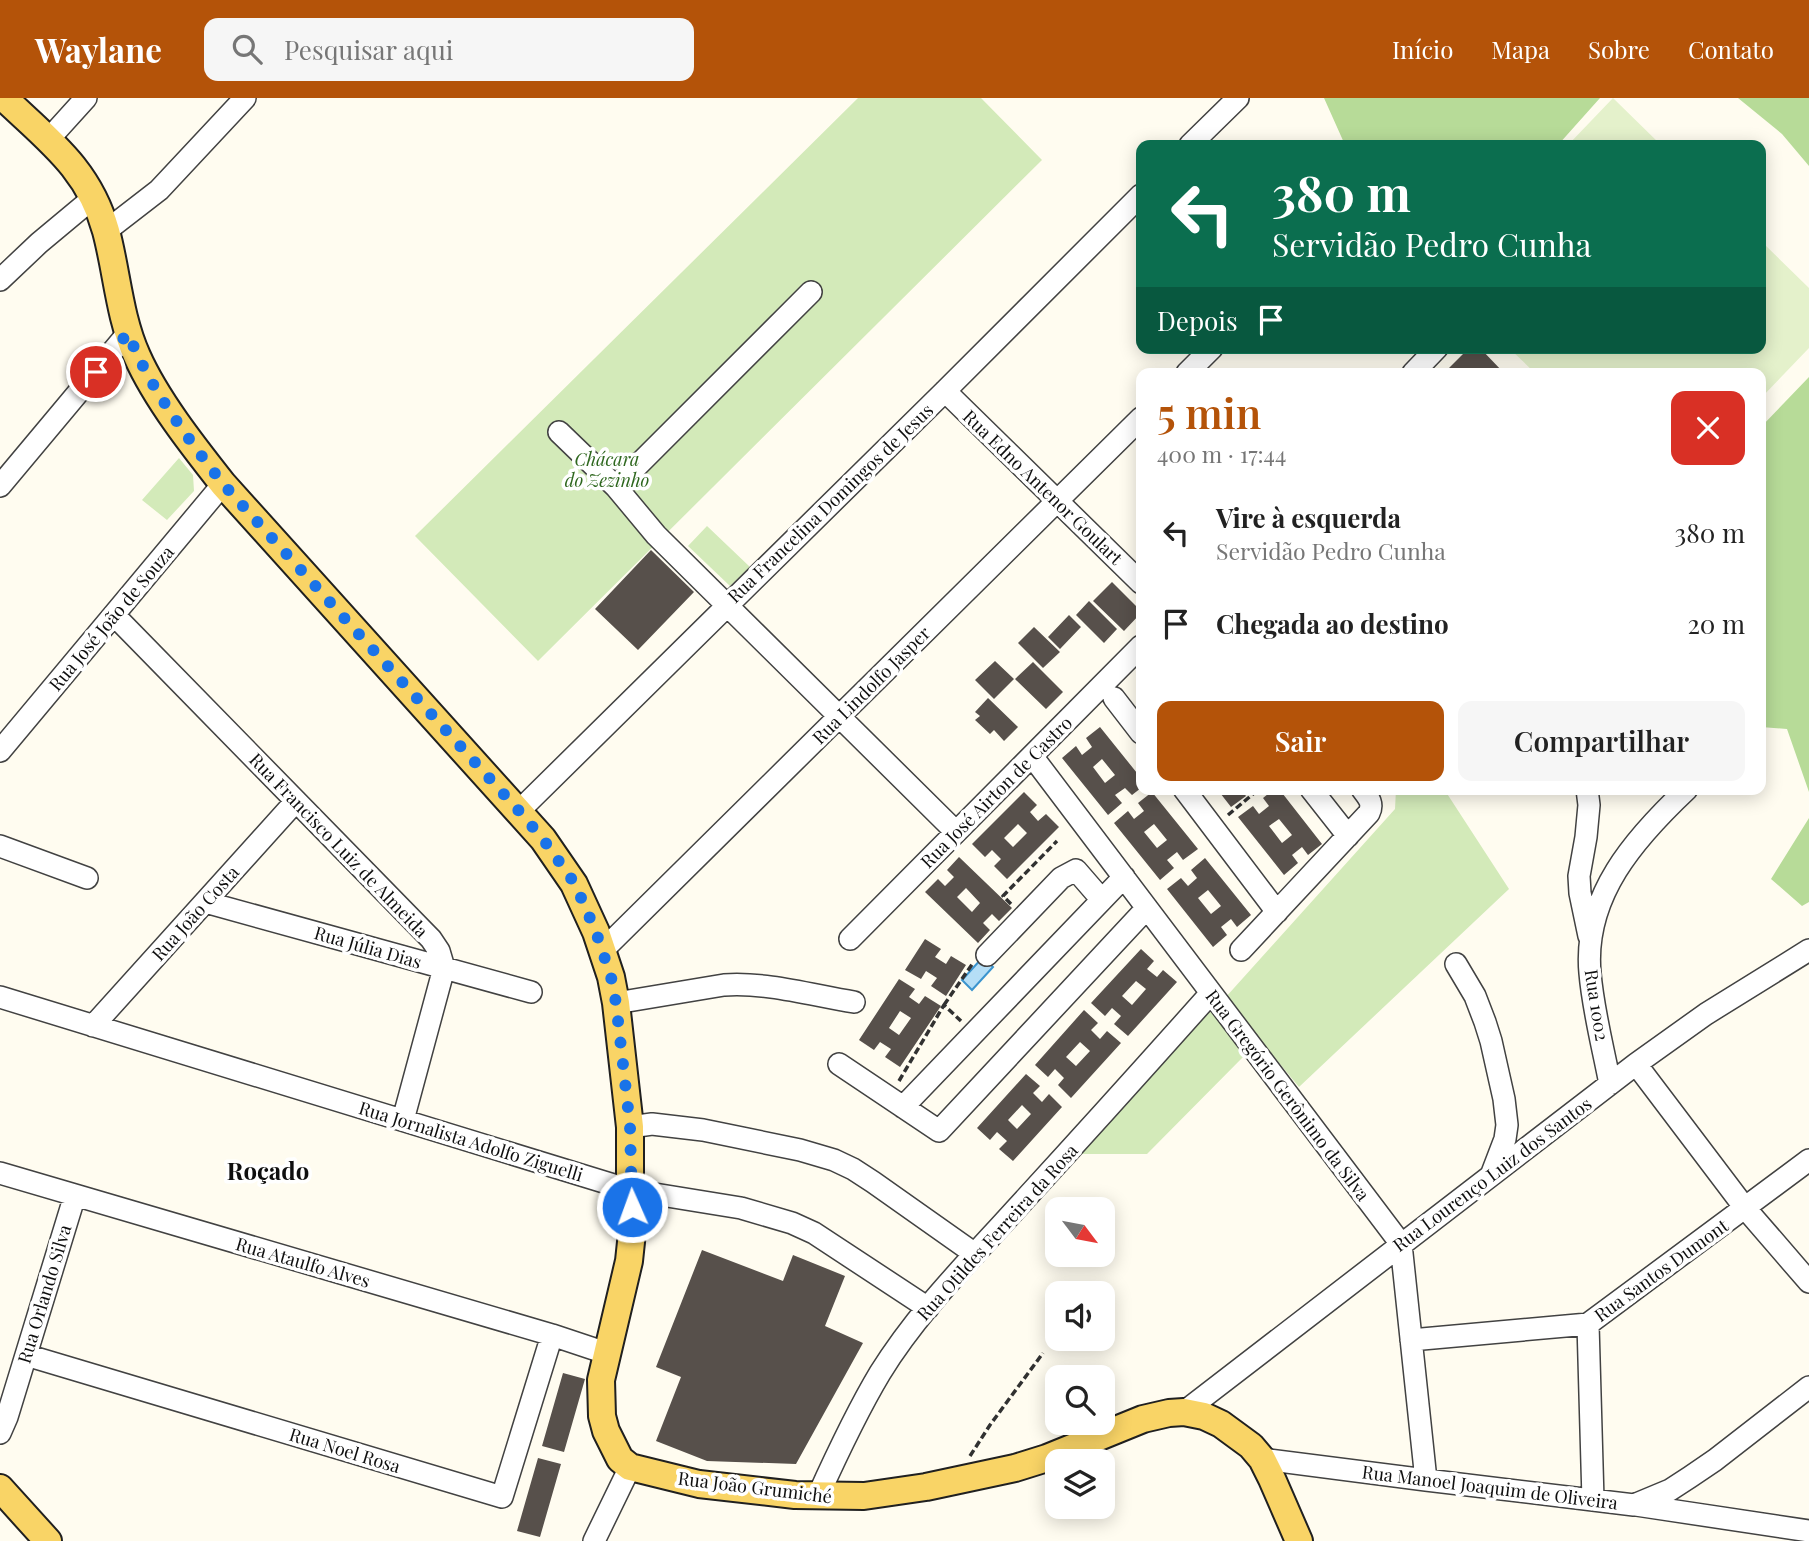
<!DOCTYPE html>
<html lang="pt">
<meta charset="utf-8">
<style>
body{margin:0;font-family:"Playfair Display",serif;background:#f6f6f6;color:#222;height:100vh;display:flex;flex-direction:column;font-size:26px;white-space:nowrap}
*{box-sizing:border-box;margin:0}
p{font-size:23px;color:#767676}
.icon{flex:none;width:38px;height:38px;fill:none;stroke:currentColor;stroke-width:2;stroke-linecap:round;stroke-linejoin:round}
.map{position:relative;flex:1;overflow:hidden}
.drawer{position:absolute;left:1136px;top:270px;width:630px;height:427px;display:flex;flex-direction:column;background:#fff;border-radius:14px;box-shadow:0 4px 18px #0003}
.drawer>*{flex:none}
.banner{position:absolute;left:1136px;top:42px;width:630px;height:214px;border-radius:14px;box-shadow:0 4px 18px #0003;background:#0b6e4f;color:#fff;overflow:hidden}
.needle{width:46px;rotate:122deg}
.buttons{position:absolute;left:1045px;top:1099px;display:grid;gap:14px}
.buttons a{display:grid;place-items:center;width:70px;height:70px;border-radius:14px;background:#fff;box-shadow:0 4px 18px #0003;font-size:35px}
.pin{position:absolute;display:grid;place-items:center;width:60px;height:60px;color:#fff;margin:-30px;border:4px solid #fff;border-radius:50%;box-shadow:0 2px 7px #0007}
.me{position:absolute;width:77px;margin:-38px;rotate:358deg;stroke-linejoin:round;filter:drop-shadow(0 0 5px #0008)}
.turn{display:flex;align-items:center;gap:24px;height:147px;padding:0 21px;font-size:32px}
.turn .icon{width:91px;height:91px;stroke-width:2.5}
.turn b{display:block;font-size:49px;line-height:60px}
.then{display:flex;align-items:center;height:66px;padding:0 21px;background:#0003;gap:14px;font-size:26px}
.round{display:grid;place-items:center;flex:none;width:74px;height:74px;border-radius:14px;background:#f6f6f6}
.overview{display:flex;align-items:center;justify-content:space-between;height:119px;padding:0 21px}
h1{font-size:42px;font-weight:600;line-height:52px;color:#b45309}
.button{display:flex;gap:14px;margin-top:auto;padding:14px 21px}
.button a{flex:1;height:80px;border-radius:14px;background:#b45309;color:#fff;font-size:28px;font-weight:600;line-height:80px;text-align:center}
.button a+a{background:#f6f6f6;color:#222}
ul{padding:0;list-style:none}
li{display:flex;align-items:center;gap:21px;height:91px;padding:0 21px}
li div{flex:1}
li b{display:block;font-size:26px}
li em{font-style:normal}
header{display:flex;align-items:center;gap:42px;box-sizing:border-box;height:98px;padding:0 35px;background:#b45309;color:#fff}
header strong{font-size:33px}
nav{display:flex;gap:38px;margin-inline-start:auto;font-size:24px}
.search{width:490px;height:63px;background:#f6f6f6;display:flex;align-items:center;gap:18px;box-sizing:border-box;padding:0 24px;border-radius:14px;color:#767676;font-size:26px}
.map>svg:first-child{display:block}
.green{fill:#d3eab9}
.forest{fill:#b7db98}
.pitch{fill:#e4f1cb}
.water{fill:#b5def6;stroke:#3b94ce;stroke-width:2}
.building{fill:#57504b;fill-rule:evenodd}
.lines{fill:none;stroke-linecap:round;stroke-linejoin:round}
.minor-casing{stroke:#424242;stroke-width:24}
.major-casing{stroke:#202020;stroke-width:30}
.path{stroke:#313131;stroke-width:3.5;stroke-dasharray:7 3.5;stroke-linecap:butt}
.minor{stroke:#fff;stroke-width:21}
.major{stroke:#f9d466;stroke-width:26}
.route{stroke:#1a73e8;stroke-width:12;stroke-dasharray:0 21.6}
.labels{text-anchor:middle;dominant-baseline:central;stroke-width:7;stroke-linejoin:round;paint-order:stroke}
.park-label{font-size:18px;font-style:italic;fill:#2e671e;stroke:#fff}
.street-label{font-size:18px;fill:#0f0f0f;stroke:#fff}
.district-label{font-size:24px;font-weight:bold;fill:#0f0f0f;stroke:#fff}
</style>
<header>
<strong>Waylane</strong>
<div class="search"><svg class="icon" aria-label="search" viewBox="0 0 24 24"><circle cx="10" cy="10" r="6"/><path d="M15 15l6 6"/></svg>Pesquisar aqui</div>
<nav><a>Início</a><a>Mapa</a><a>Sobre</a><a>Contato</a></nav>
</header>
<div class="map">
<svg width="1809" height="1443" viewBox="0 0 1809 1443">
<rect width="100%" height="100%" fill="#fffcf0"/>
<path class="green" d="M858,0H981L1042,62L538,563L415,438Z
M179,360L193,377L194,393L167,422L142,402Z
M707,428L750,469L730,488L688,448Z
M1396,691H1444L1509,791L1299,989L1225,900L1395,711Z
M1210,907L1246,956L1147,1056H1075Z"/>
<path class="forest" d="M1324,0H1600L1558,47H1345Z
M1738,0H1809V68L1782,36Z
M1809,279V694L1787,631L1761,629L1760,330Z
M1809,720V804L1802,808L1771,781Z"/>
<path class="pitch" d="M1613,0L1661,47H1568Z
M1761,143L1809,190V250L1761,300L1760,275H1535L1509,250H1760Z"/>
<path class="water" d="M983,859L993,869L972,892L962,882Z"/>
<path class="building" d="M1469,250H1480L1504,275H1444Z
M651,452L694,494L638,552L595,511Z
M1112,484L1141,513V515L1124,533L1093,503Z
M1089,503L1117,531L1104,545L1076,517Z
M1069,517L1081,529L1060,551L1048,539Z
M1034,529L1060,554L1043,570L1018,545Z
M995,563L1014,581L994,601L975,582Z
M1033,564L1063,594L1046,611L1015,581Z
M988,600L1018,629L1004,643L994,632L990,636L975,622L980,618L975,614Z
M1100,629L1141,680V690L1132,697L1125,690L1115,697L1122,705L1108,717L1062,660L1076,648L1082,657L1092,649L1086,640ZM1102,661L1115,677L1105,685L1093,669Z
M1217,691H1241L1246,698L1231,709Z
M1274,691H1279L1322,746L1308,757L1302,749L1292,757L1298,765L1284,777L1238,719L1253,708L1259,716L1269,708L1263,700ZM1279,721L1292,737L1282,745L1269,728Z
M1024,694L1037,707L1030,714L1038,723L1046,716L1059,729L1007,781L994,768L1001,761L992,752L985,759L972,746ZM1018,726L1027,735L1013,749L1004,740Z
M1152,694L1198,751L1183,762L1177,754L1167,762L1174,770L1160,782L1114,725L1128,713L1134,721L1144,713L1138,705ZM1154,726L1167,742L1157,750L1144,734Z
M959,759L1012,810L999,823L992,816L983,825L990,832L978,845L925,794L938,781L945,788L954,779L947,772ZM966,790L980,805L972,814L957,799Z
M1205,760L1251,817L1237,829L1231,821L1221,829L1227,837L1213,849L1167,791L1181,780L1188,788L1197,780L1191,772ZM1208,792L1221,808L1211,816L1198,800Z
M925,841L941,851L935,859L946,866L951,858L966,867L946,898L931,888L937,880L926,873L921,881L905,872Z
M1141,851L1154,863L1147,871L1157,879L1163,872L1177,884L1128,938L1114,926L1121,918L1112,910L1105,918L1091,905ZM1136,883L1146,891L1132,907L1122,898Z
M899,881L915,891L909,899L919,906L925,898L941,908L900,969L885,959L891,951L880,944L874,952L859,942ZM900,913L911,920L899,937L889,930Z
M1084,912L1098,925L1091,932L1100,941L1107,933L1121,945L1071,1000L1058,987L1064,980L1055,971L1048,979L1035,967ZM1080,944L1090,953L1076,968L1066,959Z
M1026,976L1040,988L1033,995L1042,1004L1049,996L1062,1009L1013,1063L999,1051L1007,1043L997,1034L990,1042L977,1030ZM1022,1007L1031,1016L1017,1031L1008,1022Z
M702,1152L783,1183L793,1157L845,1178L825,1228L863,1245L796,1366L707,1363L656,1343L681,1279L656,1269Z
M563,1275L585,1281L564,1354L542,1348Z
M538,1360L561,1366L540,1439L517,1433Z"/>
<g class="lines">
<defs>
<path id="minor" d="M48,42L86,0
M1190,47L1238,0
M106,133L159,92L245,0
M0,182L39,145L93,100
M1187,275L1212,250
M1413,275L1437,250
M945,293L1141,485
M559,334L616,389L656,437L956,734
M0,388L128,235
M616,389L811,194
M114,517L431,841L439,853L444,870L403,1022
M1114,600L1141,635
M0,653L223,386
M1032,658L1401,1146L1426,1382
M1184,691L1277,814
M1311,691L1348,738
M1587,691L1589,707L1586,739L1579,778L1580,795L1589,838
M519,713L945,293L1141,97
M0,748L87,780
M205,804L531,894
M850,841L1141,548
M1241,852L1369,715C1374,705 1368,699 1362,691
M602,853L1141,320
M987,857L1061,780L1076,772L1102,802
M1456,866L1475,898L1485,924L1491,943L1504,1001L1507,1027L1505,1041L1492,1075
M0,899L630,1092L741,1110L792,1125L814,1135L928,1210
M616,905L724,887C767,884 811,897 854,904
M93,928L296,703
M839,966L939,1033L1147,810
M1636,966L1745,1110L1809,1184
M1610,986C1603,949 1593,912 1590,875C1583,798 1635,740 1687,691
M903,1009L1124,779
M630,1029L652,1026L703,1032L800,1052L834,1062L853,1071L873,1084L975,1156
M0,1075L552,1237L606,1255
M1588,1226L1593,1402
M1411,1242L1588,1226L1809,1062
M26,1257L502,1399L552,1237
M1184,1314L1636,966L1706,916L1809,852
M0,1335L7,1319L75,1097
M1262,1361L1426,1382L1634,1407L1670,1392L1690,1379L1715,1362L1809,1289
M818,1398C837,1356 856,1315 880,1275C917,1215 968,1164 1015,1112C1081,1040 1146,968 1211,895
M1636,1407L1809,1433
M594,1443L630,1369"/>
<path id="major" d="M4,0C48,42 89,71 106,133C117,174 119,218 137,258C156,301 193,348 223,386L543,741L574,786L596,834L611,879L616,905L630,1029V1092L633,1125L629,1163L601,1282L602,1318L606,1333L620,1361L630,1369L699,1386L795,1397L864,1398L926,1389L1015,1370L1047,1360L1143,1321L1169,1315L1184,1314L1204,1318L1221,1326L1251,1348L1262,1361L1272,1381L1299,1443
M0,1390L48,1443"/>
</defs>
<use href="#minor" class="minor-casing"/>
<use href="#major" class="major-casing"/>
<path class="path" d="M1228,717L1259,691
M1011,806L1003,798L1057,743
M944,907L973,865
M899,983L944,907L961,923
M970,1358L990,1327L1043,1255"/>
<use href="#minor" class="minor"/>
<use href="#major" class="major"/>
</g>
<g class="lines">
<path class="route" d="M96,274L128,235C150,291 187,339 223,386L519,713L543,741L575,786L596,834L611,879L616,905L630,1028L632,1109"/>
</g>
<g class="labels">
<g class="park-label">
<text x="607" y="361">Chácara<tspan x="607" dy="21">do Zezinho</tspan></text>
</g>
<g class="street-label">
<text transform="translate(1043 389) rotate(44)">Rua Edno Antenor Goulart</text>
<text transform="translate(830 405) rotate(-44)">Rua Francelina Domingos de Jesus</text>
<text transform="translate(111 520) rotate(-50)">Rua José João de Souza</text>
<text transform="translate(871 587) rotate(-45)">Rua Lindolfo Jasper</text>
<text transform="translate(996 694) rotate(-45)">Rua José Airton de Castro</text>
<text transform="translate(339 747) rotate(46)">Rua Francisco Luiz de Almeida</text>
<text transform="translate(195 815) rotate(-48)">Rua João Costa</text>
<text transform="translate(368 849) rotate(16)">Rua Júlia Dias</text>
<text transform="translate(1597 907) rotate(81)">Rua 1002</text>
<text transform="translate(1288 997) rotate(53)">Rua Gregório Gerônimo da Silva</text>
<text transform="translate(471 1043) rotate(17)">Rua Jornalista Adolfo Ziguelli</text>
<text transform="translate(1492 1076) rotate(-37)">Rua Lourenço Luiz dos Santos</text>
<text transform="translate(997 1134) rotate(-48)">Rua Otildes Ferreira da Rosa</text>
<text transform="translate(303 1164) rotate(16)">Rua Ataulfo Alves</text>
<text transform="translate(1661 1172) rotate(-36)">Rua Santos Dumont</text>
<text transform="translate(44 1196) rotate(-73)">Rua Orlando Silva</text>
<text transform="translate(345 1352) rotate(17)">Rua Noel Rosa</text>
<text transform="translate(755 1389) rotate(7)">Rua João Grumiché</text>
<text transform="translate(1490 1389) rotate(7)">Rua Manoel Joaquim de Oliveira</text>
</g>
<g class="district-label">
<text x="268" y="1072">Roçado</text>
</g>
</g>
</svg>
<div class="buttons">
<a><svg class="needle" viewBox="-14 -14 28 28"><path d="M0-13l5 13h-10z" fill="#e53935"/><path d="M0 13l5-13h-10z" fill="#767676"/></svg></a>
<a><svg class="icon" aria-label="sound" viewBox="0 0 24 24"><path d="M4 9h4l5-4v14l-5-4H4zM17 9q2 3 0 6"/></svg></a>
<a><svg class="icon" aria-label="search" viewBox="0 0 24 24"><circle cx="10" cy="10" r="6"/><path d="M15 15l6 6"/></svg></a>
<a><svg class="icon" aria-label="layers" viewBox="0 0 24 24"><path d="M12 4l9 5-9 5-9-5zM3 14l9 5 9-5"/></svg></a>
</div>
<div class="pin" style="left:96px;top:274px;background:#d93025"><svg class="icon" aria-label="arrive" viewBox="0 0 24 24"><path d="M6 21V4h12l-3 4 3 4H6"/></svg></div>
<svg class="me" style="left:632px;top:1109px" viewBox="-20 -20 40 40"><circle r="17" fill="#1a73e8" stroke="#fff" stroke-width="3"/><path d="M0-11L8 9 0 5-8 9z" fill="#fff"/></svg>
<div class="banner">
<div class="turn"><svg class="icon" aria-label="left" viewBox="0 0 24 24"><path d="M17 20v-9H6M10 6l-5 5 5 5"/></svg><div><b>380 m</b>Servidão Pedro Cunha</div></div>
<div class="then">Depois<svg class="icon" aria-label="arrive" viewBox="0 0 24 24"><path d="M6 21V4h12l-3 4 3 4H6"/></svg></div>
</div>
<section class="drawer">
<div class="overview"><div><h1>5 min</h1><p>400 m · 17:44</p></div><a class="round" style="background:#d93025;color:#fff"><svg class="icon" aria-label="close" viewBox="0 0 24 24"><path d="M6 6l12 12M18 6L6 18"/></svg></a></div>
<ul>
<li><svg class="icon" aria-label="left" viewBox="0 0 24 24"><path d="M17 20v-9H6M10 6l-5 5 5 5"/></svg><div><b>Vire à esquerda</b><p>Servidão Pedro Cunha</p></div><em>380 m</em></li>
<li><svg class="icon" aria-label="arrive" viewBox="0 0 24 24"><path d="M6 21V4h12l-3 4 3 4H6"/></svg><div><b>Chegada ao destino</b></div><em>20 m</em></li>
</ul>
<div class="button"><a>Sair</a><a>Compartilhar</a></div>
</section>
</div>
